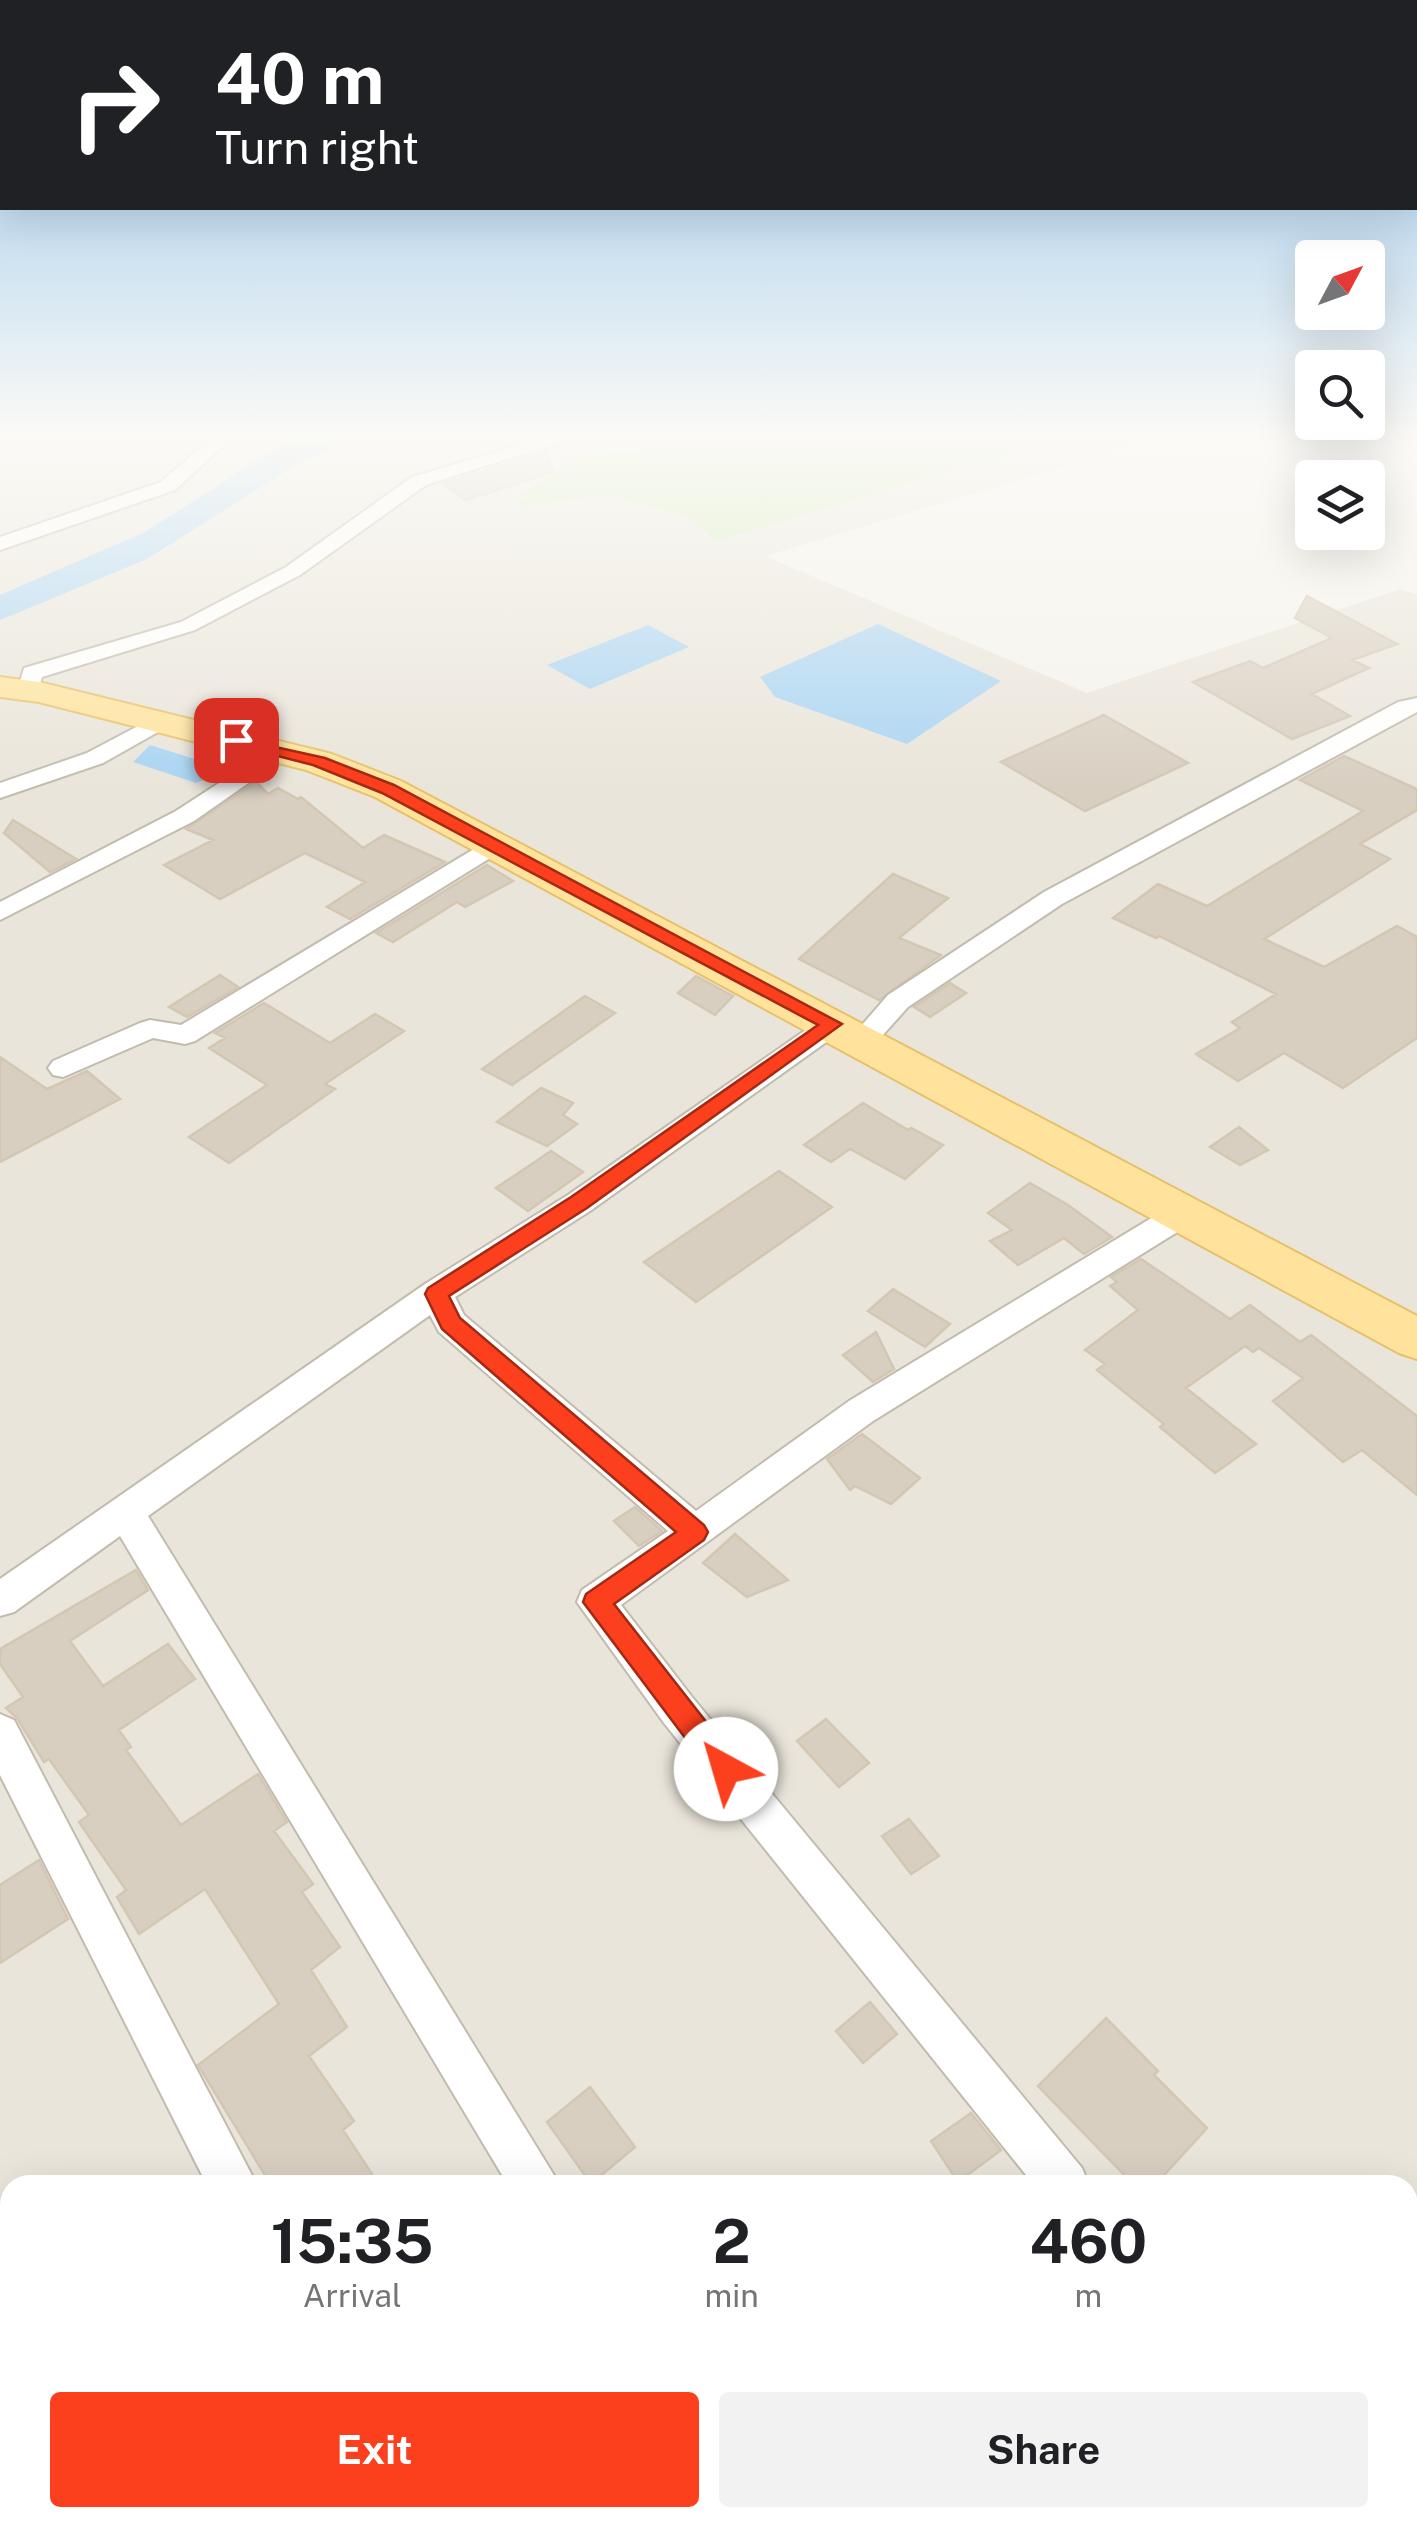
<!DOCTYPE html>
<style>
body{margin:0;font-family:"Public Sans",sans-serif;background:#f2f2f2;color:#202124;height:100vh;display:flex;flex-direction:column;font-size:38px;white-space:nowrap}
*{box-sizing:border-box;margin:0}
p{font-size:32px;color:#757577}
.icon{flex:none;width:55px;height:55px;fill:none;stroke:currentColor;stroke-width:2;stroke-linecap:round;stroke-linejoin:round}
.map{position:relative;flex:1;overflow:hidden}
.drawer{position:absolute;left:0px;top:2175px;width:1418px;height:352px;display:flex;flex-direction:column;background:#fff;border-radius:30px 30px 0 0;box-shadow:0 10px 40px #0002}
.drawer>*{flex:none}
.hud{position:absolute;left:0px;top:0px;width:1418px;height:210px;box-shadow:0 10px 40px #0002;background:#202124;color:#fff;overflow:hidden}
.needle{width:65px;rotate:49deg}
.buttons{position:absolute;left:1295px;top:240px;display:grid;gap:20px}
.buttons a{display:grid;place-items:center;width:90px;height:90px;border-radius:10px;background:#fff;box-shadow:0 10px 40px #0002;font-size:50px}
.pin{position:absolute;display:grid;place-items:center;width:85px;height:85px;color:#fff;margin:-42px;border-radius:20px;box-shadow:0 5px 15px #0006}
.me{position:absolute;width:110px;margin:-55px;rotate:321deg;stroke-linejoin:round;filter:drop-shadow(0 0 8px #0008)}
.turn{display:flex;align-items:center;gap:35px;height:210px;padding:0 50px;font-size:45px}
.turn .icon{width:130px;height:130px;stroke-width:2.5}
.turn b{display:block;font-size:70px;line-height:85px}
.eta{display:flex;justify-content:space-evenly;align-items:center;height:170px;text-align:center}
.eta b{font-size:60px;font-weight:700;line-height:70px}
.primary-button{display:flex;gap:20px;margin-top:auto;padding:20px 50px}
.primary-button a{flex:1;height:115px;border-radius:10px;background:#fc3f1d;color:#fff;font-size:40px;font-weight:700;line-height:115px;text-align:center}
.primary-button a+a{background:#f2f2f2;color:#202124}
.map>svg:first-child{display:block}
.residential{fill:#eae5da;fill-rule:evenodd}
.green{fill:#d2eab5}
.water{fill:#a9d4f2}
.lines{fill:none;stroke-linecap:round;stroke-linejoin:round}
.river{fill:#a9d4f2;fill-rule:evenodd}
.building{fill:#d8cfc1;stroke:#d3c7b4;stroke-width:2.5}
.minor-casing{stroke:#c2bbae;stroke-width:4}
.primary-casing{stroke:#e6c16a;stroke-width:4}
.minor{fill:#fff;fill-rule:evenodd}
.primary{fill:#ffe39c;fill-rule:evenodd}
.route{fill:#fc3f1d;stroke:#a42913;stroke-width:2.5}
</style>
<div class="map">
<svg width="1417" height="2527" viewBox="0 0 1417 2527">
<rect width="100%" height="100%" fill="#f6f3ec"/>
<path class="residential" d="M0,437H1162L765,556L1087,693L1400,589L1417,594V2527H0ZM10,2185H1408V2518H10Z"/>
<path class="green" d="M657,437H1063L717,541L684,515L608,495L515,506C531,482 552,480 568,459L642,451Z"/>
<path class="water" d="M878,624L1001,681L907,744L775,697L760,677Z
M648,625L689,647L590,689L547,665Z
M150,745L214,765L213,776L196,783L133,762Z"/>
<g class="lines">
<path class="river" d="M346,437L342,444L301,462L147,559L0,620V595L143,533L277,448L300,437Z"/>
</g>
<path class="building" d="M546,451L553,472L485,494L465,500L443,484Z
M1307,596L1397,644L1352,660L1369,668L1312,694L1350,716L1292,739L1193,682L1250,661L1263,668L1332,638L1295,618Z
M1104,715L1188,763L1085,811L1001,762Z
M1344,756L1417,789V810L1360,844L1390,859L1264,939L1324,967L1397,926L1417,937V1038L1343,1088L1284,1053L1238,1081L1196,1054L1240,1028L1232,1022L1276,994L1159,936L1156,938L1113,918L1158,884L1207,906L1363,811L1300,780Z
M256,782L268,794L278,788L298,799L301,797L363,848L384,835L445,862L350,919L327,907L365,882L305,853L220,899L164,865L213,840L186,829Z
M13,820L76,859L50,872L4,833Z
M487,865L513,881L465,907L457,902L393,942L376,933Z
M893,874L948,898L899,938L941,955L879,1000L799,959Z
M220,975L238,987L187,1017L169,1007Z
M696,976L733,996L715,1015L678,993Z
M950,983L966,993L930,1017L914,1007Z
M585,996L615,1013L512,1085L482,1069Z
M264,1003L330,1043L375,1014L404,1031L325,1084L335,1089L229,1163L189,1137L267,1085L209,1048L225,1038L215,1033Z
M0,1057L47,1089L87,1071L120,1099L0,1162Z
M541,1088L573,1103L563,1115L577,1124L547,1146L497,1122Z
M863,1103L908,1130L911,1128L943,1145L905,1179L850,1149L831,1162L804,1145Z
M1239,1127L1268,1150L1240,1165L1210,1147Z
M551,1151L583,1172L528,1211L496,1188Z
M779,1171L832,1207L696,1302L644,1262Z
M1030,1183L1068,1205L1112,1237L1084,1254L1064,1238L1018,1265L990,1241L1012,1230L988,1213Z
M1141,1259L1230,1319L1250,1305L1300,1342L1311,1335L1417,1416V1495L1362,1450L1343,1462L1273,1401L1303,1378L1259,1348L1253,1352L1245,1346L1186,1388L1256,1444L1215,1473L1160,1427L1164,1424L1097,1370L1105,1364L1085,1350L1138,1310L1110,1286L1117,1282L1111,1277Z
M893,1289L950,1324L925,1347L868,1311Z
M876,1332L894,1369L873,1382L843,1355Z
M862,1434L920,1478L891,1504L855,1486L850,1490L827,1459Z
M635,1507L662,1531L639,1546L614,1521Z
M735,1534L788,1580L747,1597L703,1563Z
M136,1570L148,1590L70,1641L103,1686L168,1644L195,1679L119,1730L131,1747L126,1750L181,1825L258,1774L287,1822L274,1831L313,1884L302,1892L340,1947L311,1970L347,2027L309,2056L354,2121L343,2130L372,2174L358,2185H271L198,2065L279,2004L205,1889L139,1934L117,1897L126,1890L79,1822L89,1815L49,1759L44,1762L17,1718L6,1708L23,1697L0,1664V1649Z
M826,1719L869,1763L839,1787L797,1741Z
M909,1819L939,1856L911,1874L882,1836Z
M39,1860L68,1919L0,1963V1885Z
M870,2002L897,2034L863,2063L836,2031Z
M1106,2018L1158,2071L1154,2075L1207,2128L1155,2185H1134L1038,2086Z
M590,2087L635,2147L591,2184L547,2122Z
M971,2113L1001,2150L958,2182L931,2141Z"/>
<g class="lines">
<defs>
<path id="minor" d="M213,437H233L175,490L0,550V537L161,482Z
M547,437H576L426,485L300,575L195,630L42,677L36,697L28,699L17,692L24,668L181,622L286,567L412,477Z
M1417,698V712L1062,904L908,1007L873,1046H853L849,1040L888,995L1044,892L1398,702Z
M157,716L168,723L165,728L103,763L0,798V783L87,753Z
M279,744L291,751L287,756L194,821L0,920V902L176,811Z
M494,837L507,845L503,850L195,1041L185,1044L153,1038L63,1077L53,1075L48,1068L53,1061L140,1023L150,1020L181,1025Z
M833,1015L843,1018L847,1024L843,1030L590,1211L455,1297L464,1315L696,1511L849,1401L1173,1205L1184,1202L1195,1205L1200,1213L1195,1221L873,1421L621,1605L692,1697L1082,2168L1089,2185H1034L664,1723L577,1602L582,1590L668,1531L439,1332L430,1315L148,1516L560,2185H508L120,1536L14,1612L0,1616V1579L425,1284L568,1195L823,1018Z
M0,1714L14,1720L257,2185H207L0,1775Z
M0,2283L10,2288V2361L0,2357Z
M55,2518H110L114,2527H58Z
M372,2518H427L431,2527H375Z
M711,2518H768L772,2527H714Z
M1309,2518H1368L1372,2527H1312Z"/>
<path id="primary" d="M0,677L39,682L332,754L401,781L1417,1316V1359L1399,1353L375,797L306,770L39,702L0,697Z"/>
</defs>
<use href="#minor" class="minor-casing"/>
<use href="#primary" class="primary-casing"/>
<use href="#minor" class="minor"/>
<use href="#primary" class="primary"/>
</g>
<linearGradient id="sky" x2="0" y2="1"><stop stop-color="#8fc1ec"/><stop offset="0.55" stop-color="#fbfaf6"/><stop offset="1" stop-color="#fbfaf6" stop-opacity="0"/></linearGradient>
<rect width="1417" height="791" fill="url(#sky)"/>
<path class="route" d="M230,737L325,758L394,785L842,1024L587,1208L449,1296L460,1318L704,1525L708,1532L704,1540L614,1604L736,1760L741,1769L736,1779L726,1783L716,1779L583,1602L586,1594L676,1532L442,1329L425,1294L428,1288L571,1197L818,1025L382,793L313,765L230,744Z"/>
</svg>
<div class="buttons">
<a><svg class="needle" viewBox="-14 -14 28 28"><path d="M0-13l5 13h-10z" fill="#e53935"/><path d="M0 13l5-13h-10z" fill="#757577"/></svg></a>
<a><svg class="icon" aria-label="search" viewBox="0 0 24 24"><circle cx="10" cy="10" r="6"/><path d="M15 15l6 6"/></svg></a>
<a><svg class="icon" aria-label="layers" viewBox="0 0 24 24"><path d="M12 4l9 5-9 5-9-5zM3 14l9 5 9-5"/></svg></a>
</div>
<div class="pin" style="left:236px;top:740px;background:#d93025"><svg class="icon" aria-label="arrive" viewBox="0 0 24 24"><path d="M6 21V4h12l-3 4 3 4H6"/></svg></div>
<svg class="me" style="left:726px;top:1769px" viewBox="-20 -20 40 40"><circle r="19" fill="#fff"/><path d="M0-13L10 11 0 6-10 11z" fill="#fc3f1d"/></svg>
<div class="hud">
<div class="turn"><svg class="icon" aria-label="right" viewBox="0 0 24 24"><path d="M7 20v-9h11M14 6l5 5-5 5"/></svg><div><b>40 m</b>Turn right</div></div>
</div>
<section class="drawer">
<div class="eta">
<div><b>15:35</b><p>Arrival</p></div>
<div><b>2</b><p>min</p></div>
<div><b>460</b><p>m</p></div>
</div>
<div class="primary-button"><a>Exit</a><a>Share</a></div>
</section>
</div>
